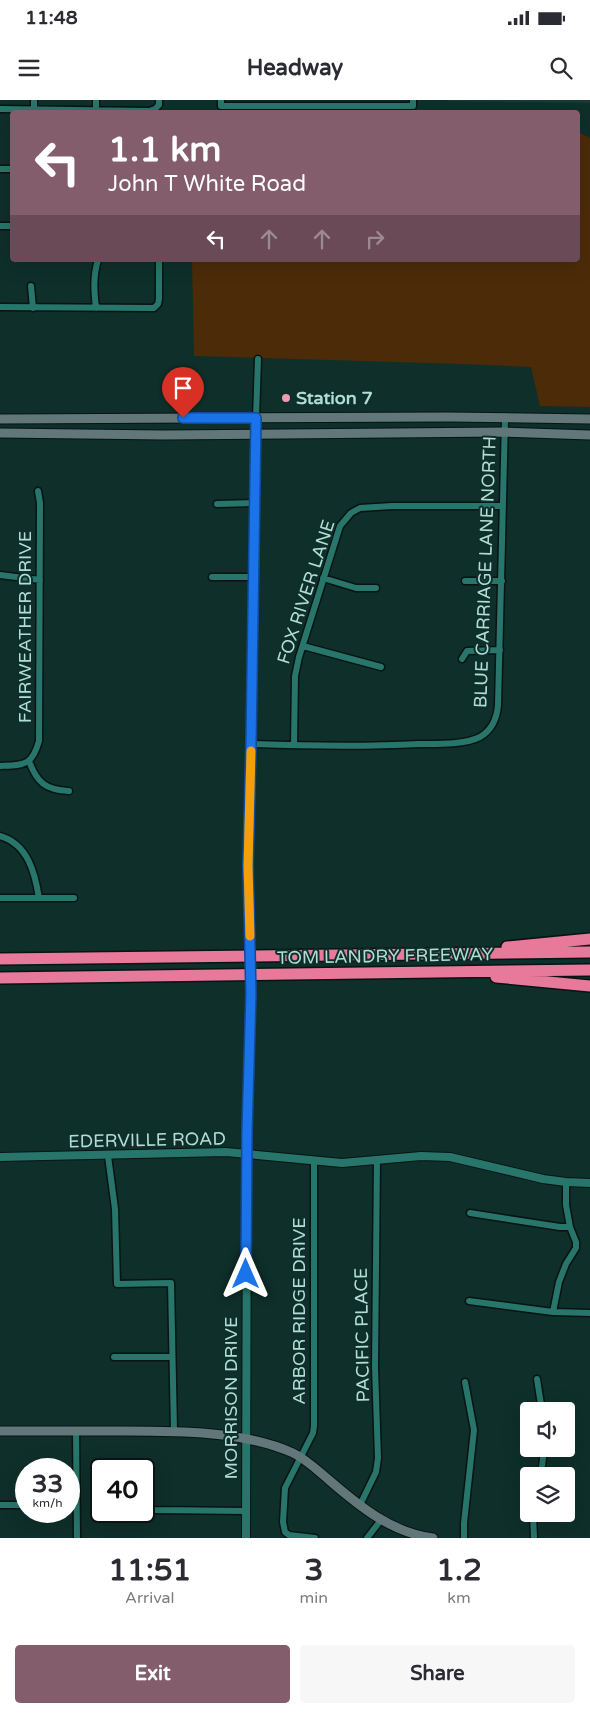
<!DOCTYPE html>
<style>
body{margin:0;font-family:"Varela Round",sans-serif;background:#f7f7f7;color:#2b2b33;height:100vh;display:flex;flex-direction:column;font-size:19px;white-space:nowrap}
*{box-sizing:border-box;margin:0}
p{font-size:16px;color:#7c7c81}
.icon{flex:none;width:28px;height:28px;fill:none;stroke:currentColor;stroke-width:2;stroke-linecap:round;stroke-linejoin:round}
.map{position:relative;height:1438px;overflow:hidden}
.drawer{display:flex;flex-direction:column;background:#fff;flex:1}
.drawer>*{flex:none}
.guide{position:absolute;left:10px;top:10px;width:570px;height:152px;border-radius:5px;box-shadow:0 5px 20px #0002;background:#845d6c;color:#fff;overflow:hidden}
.buttons{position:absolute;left:520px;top:1302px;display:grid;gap:10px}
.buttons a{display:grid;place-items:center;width:55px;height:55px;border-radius:5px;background:#fff;box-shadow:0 5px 20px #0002;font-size:25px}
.speed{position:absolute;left:15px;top:1358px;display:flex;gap:10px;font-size:25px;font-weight:700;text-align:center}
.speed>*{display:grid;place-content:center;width:65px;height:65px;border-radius:50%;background:#fff;box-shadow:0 5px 20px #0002;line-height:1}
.speed small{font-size:12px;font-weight:400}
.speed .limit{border:2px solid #111;border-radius:8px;background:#fff;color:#111}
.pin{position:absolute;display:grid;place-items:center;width:42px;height:42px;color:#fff;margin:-51px -21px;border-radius:50% 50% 50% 0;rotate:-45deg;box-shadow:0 0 5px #0007}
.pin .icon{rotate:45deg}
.me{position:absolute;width:55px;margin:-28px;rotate:0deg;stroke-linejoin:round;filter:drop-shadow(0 0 4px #0008)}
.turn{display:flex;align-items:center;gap:18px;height:105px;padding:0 15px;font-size:22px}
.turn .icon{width:65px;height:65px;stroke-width:2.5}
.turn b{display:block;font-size:35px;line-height:42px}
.lanes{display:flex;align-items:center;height:48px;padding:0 15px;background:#0003;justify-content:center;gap:25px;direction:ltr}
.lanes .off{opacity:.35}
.eta{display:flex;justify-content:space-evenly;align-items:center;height:85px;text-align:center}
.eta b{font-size:30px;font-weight:700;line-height:35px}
.button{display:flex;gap:10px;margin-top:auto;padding:10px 15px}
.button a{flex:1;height:58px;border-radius:5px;background:#845d6c;color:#fff;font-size:20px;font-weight:700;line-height:58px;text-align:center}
.button a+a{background:#f7f7f7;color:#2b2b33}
.status{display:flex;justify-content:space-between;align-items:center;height:35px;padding:0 25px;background:#fff;direction:ltr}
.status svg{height:14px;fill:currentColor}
header{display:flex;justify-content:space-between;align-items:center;height:65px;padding:0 15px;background:#fff;font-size:22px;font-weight:700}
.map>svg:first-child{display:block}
.built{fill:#173b36}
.green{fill:#4c2b09}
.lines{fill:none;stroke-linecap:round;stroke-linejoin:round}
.minor-casing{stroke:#071412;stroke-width:9}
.tertiary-casing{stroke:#071412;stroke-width:10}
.secondary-casing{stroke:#071412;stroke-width:11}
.motorway-casing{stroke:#071412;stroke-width:14}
.minor{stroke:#28766b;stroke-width:6}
.tertiary{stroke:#28766b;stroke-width:8}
.secondary{stroke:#617779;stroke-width:9}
.motorway{stroke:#e7799a;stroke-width:11}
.tertiary-bridge-casing{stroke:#071412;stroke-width:10;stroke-linecap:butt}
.tertiary-bridge{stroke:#28766b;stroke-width:8}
.route-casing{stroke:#114b97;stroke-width:12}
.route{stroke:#1a73e8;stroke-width:9}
.slow{stroke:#f59e0b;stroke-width:9}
.poi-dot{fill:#f19ab1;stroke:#0f2f2a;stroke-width:2}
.labels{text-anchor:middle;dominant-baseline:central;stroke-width:4;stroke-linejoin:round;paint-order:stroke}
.poi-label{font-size:18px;font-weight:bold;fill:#b0ddd4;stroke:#0f2f2a;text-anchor:start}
.street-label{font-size:18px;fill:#b0ddd4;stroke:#0f2f2a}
</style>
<div class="status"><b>11:48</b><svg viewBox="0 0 49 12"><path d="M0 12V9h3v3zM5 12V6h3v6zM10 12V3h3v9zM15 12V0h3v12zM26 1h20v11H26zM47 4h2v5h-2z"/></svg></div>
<header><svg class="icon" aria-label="menu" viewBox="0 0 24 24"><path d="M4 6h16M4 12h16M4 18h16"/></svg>Headway<svg class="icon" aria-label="search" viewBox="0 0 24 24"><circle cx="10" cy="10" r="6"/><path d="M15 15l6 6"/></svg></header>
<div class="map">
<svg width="590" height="1438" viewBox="0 0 590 1438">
<rect width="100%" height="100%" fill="#0f2f2a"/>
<path class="built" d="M448,0H590V3L448,1Z"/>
<path class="green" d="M578,32L590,38V307L540,306L531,267L461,264L194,256L192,160H578Z"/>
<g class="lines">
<defs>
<path id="minor" d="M96,0V9
M221,0V6H413V0
M0,9L149,11L155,9L159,5V0
M34,9V0
M0,69H12
M0,126H12
M31,186L33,208
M0,207L154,208L158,204L159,199V160
M96,208C94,191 93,176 98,160
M256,318L258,259
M217,404L255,403
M0,475L40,480
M212,477H254
M323,478L356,488H376
M465,481H502
M303,546L381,567
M462,559L467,551L500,550
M251,644C307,646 363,647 419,644C437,644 464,645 480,637C492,630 497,618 498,605L505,319
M294,645L295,576L299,557L340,426L351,413L360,408L392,406H503
M29,661C37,683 46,690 69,691
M0,666C24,665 32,666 39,641L40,403L38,391
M0,736C28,744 35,773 39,798
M0,798H74
M108,1056L115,1109L117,1184L171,1183L174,1331
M314,1061V1326L313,1333L285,1388L283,1422L285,1432L289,1435L315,1438
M470,1113L560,1127H570
M469,1201L553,1212L590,1213
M553,1212L559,1182L566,1164L576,1148V1142L570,1127L566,1105V1082
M114,1257H171
M537,1279L542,1311
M76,1331L77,1438
M541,1376L544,1349
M0,1405H26
M360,1405L376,1372L378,1358L375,1267L377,1060
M144,1408L155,1410L246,1411
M533,1414L534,1438
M367,1438L381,1420
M464,1438V1423L474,1330L465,1282"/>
<path id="tertiary" d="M250,840L248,766L251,644L256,318
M0,1057L226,1052L342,1063L421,1056L450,1057L543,1079L566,1082L590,1083
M246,1438L247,1032L251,893"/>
<path id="secondary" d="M0,319L449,317L590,319
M0,333L164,335L504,332L590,335
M0,1331C39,1331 78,1331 117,1331C172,1331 242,1330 293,1353C306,1359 318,1371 329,1380C359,1406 392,1433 433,1438"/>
<path id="motorway" d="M507,847L590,839
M0,859L590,852
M496,877L590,886
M0,878L590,870"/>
</defs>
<use href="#minor" class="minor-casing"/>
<use href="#tertiary" class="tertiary-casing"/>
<use href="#secondary" class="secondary-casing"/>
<use href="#motorway" class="motorway-casing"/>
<use href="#minor" class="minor"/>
<use href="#tertiary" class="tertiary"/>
<use href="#secondary" class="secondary"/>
<use href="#motorway" class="motorway"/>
<defs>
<path id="tertiary-bridge" d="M250,840L251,893"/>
</defs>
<use href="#tertiary-bridge" class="tertiary-bridge-casing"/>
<use href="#tertiary-bridge" class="tertiary-bridge"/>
</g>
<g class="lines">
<defs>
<path id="route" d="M183,318H256L251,644L248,766L251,894L247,1032L246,1174"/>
</defs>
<use href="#route" class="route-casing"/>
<use href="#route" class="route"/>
<path class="slow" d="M250,836L248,766L251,651"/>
</g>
<circle class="poi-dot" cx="286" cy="298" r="5"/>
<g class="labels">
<g class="poi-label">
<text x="296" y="298">Station 7</text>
</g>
<g class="street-label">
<text transform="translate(485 472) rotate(-88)">BLUE CARRIAGE LANE NORTH</text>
<text transform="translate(306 492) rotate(-72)">FOX RIVER LANE</text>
<text transform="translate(25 527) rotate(-90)">FAIRWEATHER DRIVE</text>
<text transform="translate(385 856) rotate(-1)">TOM LANDRY FREEWAY</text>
<text transform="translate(147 1040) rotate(-1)">EDERVILLE ROAD</text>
<text transform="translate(299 1211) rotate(-90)">ARBOR RIDGE DRIVE</text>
<text transform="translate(362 1235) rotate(-91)">PACIFIC PLACE</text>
<text transform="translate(231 1298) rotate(-90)">MORRISON DRIVE</text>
</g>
</g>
</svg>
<div class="buttons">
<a><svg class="icon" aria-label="sound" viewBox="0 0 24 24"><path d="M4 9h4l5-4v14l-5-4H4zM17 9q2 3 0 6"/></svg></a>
<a><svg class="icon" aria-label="layers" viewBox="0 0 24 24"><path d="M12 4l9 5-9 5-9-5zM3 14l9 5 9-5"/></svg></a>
</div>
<div class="speed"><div>33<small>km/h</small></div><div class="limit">40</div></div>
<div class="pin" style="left:183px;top:318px;background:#d93025"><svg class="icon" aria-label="arrive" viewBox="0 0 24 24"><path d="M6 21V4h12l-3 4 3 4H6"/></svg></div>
<svg class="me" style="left:246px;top:1174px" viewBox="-20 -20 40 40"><path d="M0-17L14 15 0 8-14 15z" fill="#1a73e8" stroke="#fff" stroke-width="4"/></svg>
<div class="guide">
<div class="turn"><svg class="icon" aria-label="left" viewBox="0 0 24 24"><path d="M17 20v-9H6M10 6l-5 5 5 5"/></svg><div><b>1.1 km</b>John T White Road</div></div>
<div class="lanes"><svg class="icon" aria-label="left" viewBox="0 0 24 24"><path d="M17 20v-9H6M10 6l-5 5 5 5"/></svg><svg class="icon off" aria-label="ahead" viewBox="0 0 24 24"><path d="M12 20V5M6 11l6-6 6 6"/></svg><svg class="icon off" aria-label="ahead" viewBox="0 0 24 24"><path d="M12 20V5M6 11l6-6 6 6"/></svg><svg class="icon off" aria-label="right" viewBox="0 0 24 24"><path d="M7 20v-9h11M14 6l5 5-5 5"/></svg></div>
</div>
</div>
<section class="drawer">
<div class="eta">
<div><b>11:51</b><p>Arrival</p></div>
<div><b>3</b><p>min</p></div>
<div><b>1.2</b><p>km</p></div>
</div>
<div class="button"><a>Exit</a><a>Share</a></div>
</section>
